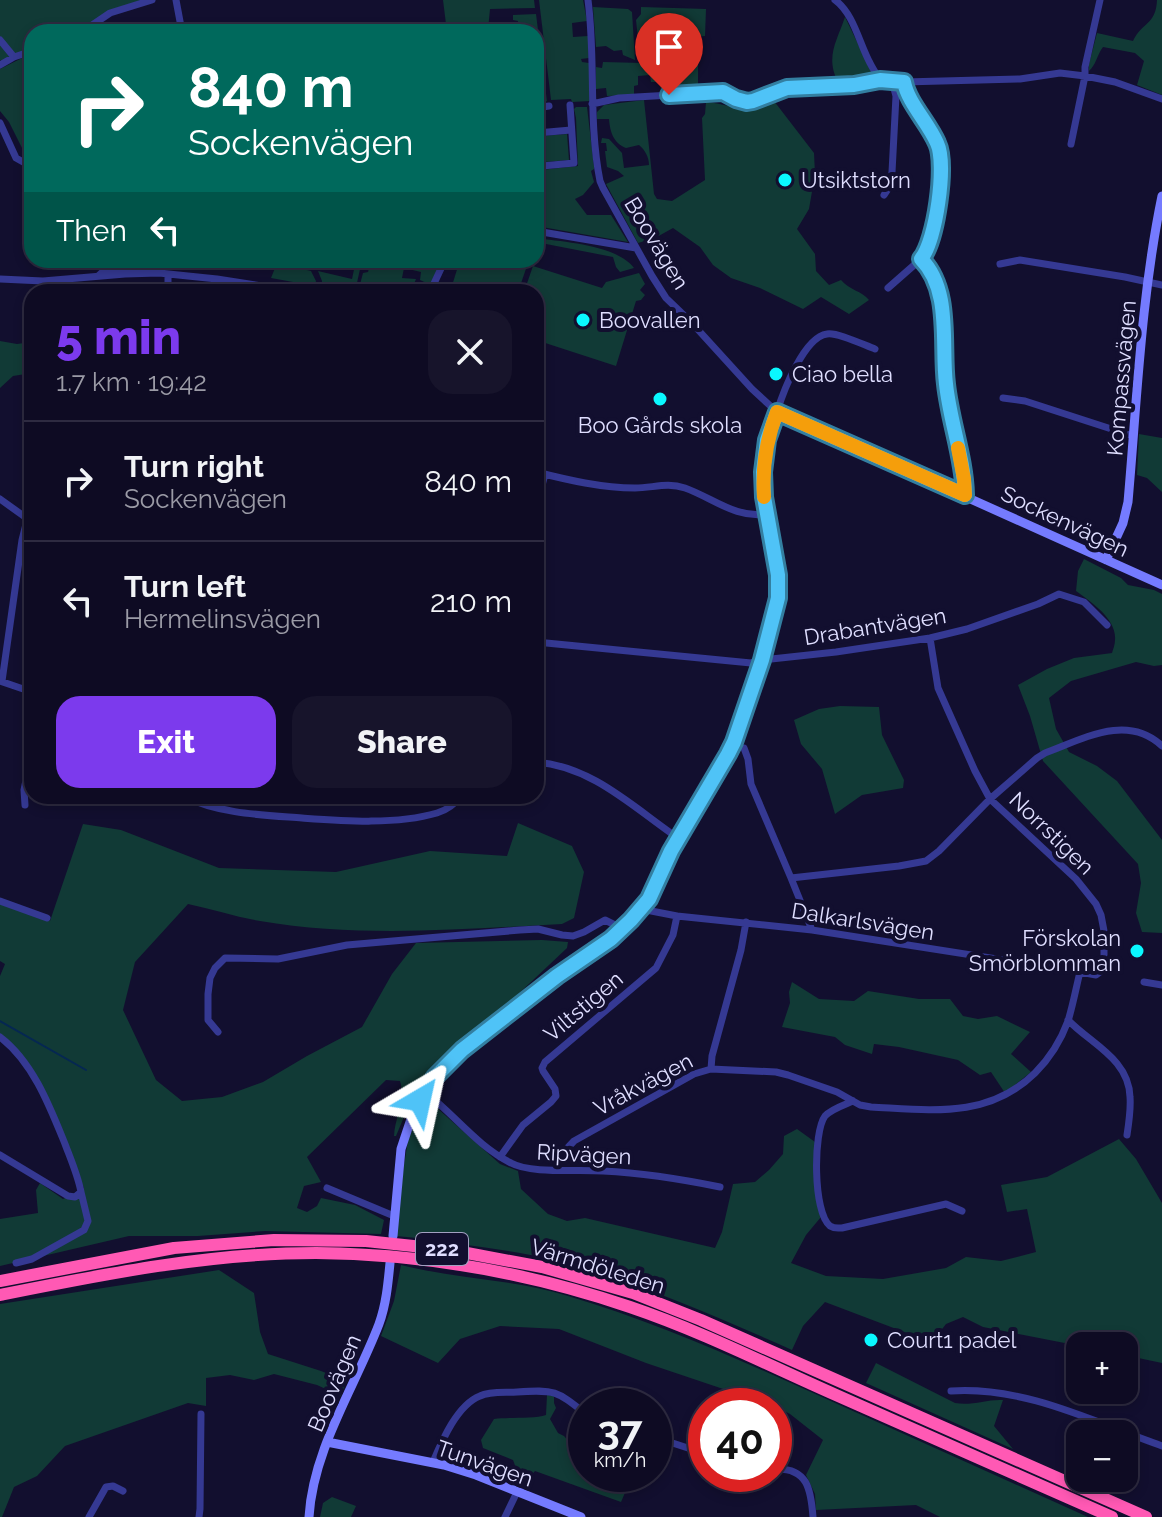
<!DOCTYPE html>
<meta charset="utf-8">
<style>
body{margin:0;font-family:Raleway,sans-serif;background:#17142b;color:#f1f3f6;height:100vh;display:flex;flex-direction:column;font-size:30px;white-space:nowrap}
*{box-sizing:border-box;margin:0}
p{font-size:26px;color:#9b9ba6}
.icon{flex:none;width:44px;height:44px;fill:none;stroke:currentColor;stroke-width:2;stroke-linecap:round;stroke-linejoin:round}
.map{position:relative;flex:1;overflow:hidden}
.side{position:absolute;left:24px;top:284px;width:520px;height:520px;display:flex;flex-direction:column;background:#0e0b23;border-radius:24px;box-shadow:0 4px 12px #0003,0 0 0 2px #2e2b41}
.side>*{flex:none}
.top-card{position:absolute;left:24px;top:24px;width:520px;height:244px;border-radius:24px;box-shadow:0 4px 12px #0003,0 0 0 2px #2e2b41;background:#00695c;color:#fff;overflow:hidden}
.fabs{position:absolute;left:1066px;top:1332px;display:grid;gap:16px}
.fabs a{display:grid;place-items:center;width:72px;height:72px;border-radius:16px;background:#0e0b23;box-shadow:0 4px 12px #0003,0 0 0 2px #2e2b41;font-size:40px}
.speed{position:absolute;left:568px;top:1388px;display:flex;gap:16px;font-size:40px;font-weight:700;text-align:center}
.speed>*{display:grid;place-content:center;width:104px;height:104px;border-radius:50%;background:#0e0b23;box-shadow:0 4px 12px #0003,0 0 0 2px #2e2b41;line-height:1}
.speed small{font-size:20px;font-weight:400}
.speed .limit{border:12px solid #d22;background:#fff;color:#111}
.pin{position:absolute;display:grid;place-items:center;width:68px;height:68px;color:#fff;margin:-82px -34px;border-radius:50% 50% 50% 0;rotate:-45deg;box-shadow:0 0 8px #0007}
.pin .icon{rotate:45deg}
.me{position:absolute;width:88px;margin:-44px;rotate:36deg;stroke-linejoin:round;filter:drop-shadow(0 0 6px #0008)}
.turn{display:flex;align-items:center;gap:28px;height:168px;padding:0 32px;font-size:36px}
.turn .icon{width:104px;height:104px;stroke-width:2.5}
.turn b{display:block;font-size:56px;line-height:68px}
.then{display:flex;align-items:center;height:76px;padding:0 32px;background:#0003;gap:16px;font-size:30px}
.round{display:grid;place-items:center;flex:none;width:84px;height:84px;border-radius:24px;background:#17142b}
.overview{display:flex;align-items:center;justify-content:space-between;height:136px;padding:0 32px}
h1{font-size:48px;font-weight:800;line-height:60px;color:#7c3aed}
.button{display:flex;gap:16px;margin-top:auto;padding:16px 32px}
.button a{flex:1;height:92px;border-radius:24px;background:#7c3aed;color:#fff;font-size:32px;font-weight:800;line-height:92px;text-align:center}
.button a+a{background:#17142b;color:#f1f3f6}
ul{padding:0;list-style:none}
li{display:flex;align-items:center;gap:24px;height:120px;padding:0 32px;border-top:2px solid #2e2b41}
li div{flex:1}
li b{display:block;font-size:30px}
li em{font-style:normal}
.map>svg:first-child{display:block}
.green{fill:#113a36}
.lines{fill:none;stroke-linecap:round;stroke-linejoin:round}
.stream{stroke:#052752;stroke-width:2}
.street{stroke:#353993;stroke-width:7}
.secondary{stroke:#757bff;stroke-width:9}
.highway{stroke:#ff59b4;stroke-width:12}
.route-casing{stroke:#337fa1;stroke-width:20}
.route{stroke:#4fc3f7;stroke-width:14}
.slow{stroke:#f59e0b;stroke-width:14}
.poi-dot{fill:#0af8ff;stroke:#120f2f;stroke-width:3}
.labels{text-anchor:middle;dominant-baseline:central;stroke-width:8;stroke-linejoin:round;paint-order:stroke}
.shield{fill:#120f2f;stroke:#a2a0c1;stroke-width:2}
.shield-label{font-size:20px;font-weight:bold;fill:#dfdeff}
.poi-label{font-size:22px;fill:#dfdeff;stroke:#120f2f;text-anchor:start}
.street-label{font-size:22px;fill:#dfdeff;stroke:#120f2f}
</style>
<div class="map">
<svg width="1162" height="1517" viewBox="0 0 1162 1517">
<rect width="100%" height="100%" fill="#120f2f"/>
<path class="green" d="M0,0H143L111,10L78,32H32V48L3,62L0,60Z
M443,0H534L535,8L490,9L488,30L496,31V27L510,28L518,25V21L513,20V15L536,14L547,101L536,107V32H447Z
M539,0H583L587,21L572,23L573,37L588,36L589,58L581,59L582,62L589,63L590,101L572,102L571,99L551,100Z
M1157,0H1162V95L1137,85L1144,61L1135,53L1103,47C1097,55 1096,65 1089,71V64L1097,33L1133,41C1142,22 1156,25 1157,0Z
M593,7L628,9L632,12L635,60L623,55L622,50L614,51L606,46L596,47Z
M641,7L706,9L705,36L692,37L690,34L672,36L674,60H698V90L661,91L660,82H651L650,75L638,76V85L634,86V95L607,96L606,88L596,89V67L602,68L603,62L642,63V57L663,56L661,35H644V41H639L638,39L636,20L641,14Z
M845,17L874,77L873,80L838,82C825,57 837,41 845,17Z
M26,56L32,70V159L24,152L9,122L0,111V69Z
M644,100L654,194L657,199L672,201L705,180L702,118L705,114L706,102C736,105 745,116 774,101L814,153L815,174L809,209L797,229L815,254L816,271L829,285L841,280C849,290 862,291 869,300L849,314L821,297L803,309L760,288L731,278L713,265L700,247L673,228L655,238L638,243L606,184L624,176L618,171L607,167L605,151H607L606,143H601L602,138L609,139L622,153L624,168L649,165C649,157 645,150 639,145L626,148C613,143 610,131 609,119H597V112L604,105Z
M576,107H587L594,166V169L591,171L594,182L583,195L575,199L587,215H611L628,242L536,226V148L540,170L578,166L576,118L574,109Z
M567,134L569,160L545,162L542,136Z
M536,238C564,242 617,245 634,268L620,272L616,267L613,257L546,244L536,241Z
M356,260H362L355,292H336L321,288L322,281L318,271L352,279Z
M374,260H435L440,264L431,285L420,280L421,272L404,268L402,278L416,279L414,284L428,289L427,292H358L363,273L368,272L369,268L372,269Z
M460,260H529L518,292H450Z
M277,263L311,271L316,281L315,286L271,278Z
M533,266L602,288L606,282L639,273L645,284L640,290L645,295L641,300L636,301L616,366L536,340V292H524Z
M0,341L17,344L32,342V373L13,376L0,388Z
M1139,434L1162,438V492L1147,478L1137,475Z
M1084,559L1121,578L1128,585L1154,590L1162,594V665L1154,666L1136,662L1112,669L1071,681L1049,698L1056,729L1069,752L1097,766L1117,781L1162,840V933L1142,932L1136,913L1141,883L1138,864L1043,761L1030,716L1018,685L1047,669L1074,658L1112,653C1113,649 1115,645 1115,640C1117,619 1091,602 1076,591L1078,571Z
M840,706L879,707L882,735L904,780L903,788L862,795L835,814L822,769L801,744L794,720L819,709Z
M518,823L572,846L584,872L574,918L562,924C462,929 359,938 260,921C236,917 212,909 188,904L135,962L123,1010L156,1080L182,1101L222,1097L263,1082L307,1056L362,1027L392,974L416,943L542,940L568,942L567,948L513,999L437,1064L409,1105L396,1136H394C395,1117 406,1100 400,1081L386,1080L307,1157L321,1182L304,1186L297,1208L307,1212L317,1206L321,1198L355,1205L384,1220L381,1234L265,1231L198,1236H129L0,1266V1219L38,1213L36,1190L40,1183L63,1199L84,1188C67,1143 40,1060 0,1034V976L5,964L0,961V904L50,921L83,824L121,830L219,868L336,872L430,851L507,856Z
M792,982L819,999L854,1001L868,991L919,999H950L963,1016L978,1019L997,1016L1030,1032L1011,1054L1031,1072L1005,1093L991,1072L980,1075L958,1060L899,1047L874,1044L872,1054L845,1045L835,1037L782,1027L790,1003L789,992Z
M428,1100L500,1164L518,1171L521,1189L548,1214L567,1221L585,1218L715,1248L722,1232L733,1184L755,1182L769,1170L783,1154L784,1136L797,1129L815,1142L821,1217L806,1235L791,1263L826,1276L883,1279L946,1268L966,1257L1001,1261L1036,1252L1027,1209L1007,1212L1001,1185L1047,1177L1119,1139L1136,1159L1162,1203V1363L1124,1355V1346H1080L983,1327L963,1317L946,1324L933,1341L920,1338L825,1302L803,1326L792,1350C713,1315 634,1280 550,1259C507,1249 461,1245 417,1238L396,1236L404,1165L408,1140L424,1103Z
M401,1265C456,1279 513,1279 568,1296C659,1323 747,1363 833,1402C918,1440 1003,1479 1088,1517H940L916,1505L816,1510L815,1494L806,1475L823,1440L790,1414L774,1406L646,1363L559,1329L500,1326L460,1339L438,1363L381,1336L394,1301Z
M219,1270L254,1293L260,1332L268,1354L321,1371L346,1381L341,1396L317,1385L274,1374L254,1380L230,1375L206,1378V1406L188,1403L65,1446L37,1476L14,1487L2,1517H0V1304Z
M876,1363L955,1403C972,1406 987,1399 1003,1400L994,1426L1013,1449L866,1383Z
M547,1395L554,1396V1403L556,1408L550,1419L558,1433L564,1436L572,1445L580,1449L586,1457V1474H633L621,1502L535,1471L529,1478L515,1473L516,1468L513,1460L483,1448L481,1440L494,1419C509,1417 534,1419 546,1415Z
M332,1497L356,1506L351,1517H320L323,1503Z"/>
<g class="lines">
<path class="stream" d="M439,260L440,261
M0,1021L86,1070"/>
<path class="street" d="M176,0L182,32
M588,0C596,60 588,121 600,181L603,188L652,276L666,298L691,322L752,389L777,412C783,392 804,337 827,334C837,332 864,345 875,349
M835,0C854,14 859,43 870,63C873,69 877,75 880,80
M82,32L110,13L152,0
M0,40L14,57
M0,65L14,57L32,51
M904,82C908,104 928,122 937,143C940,149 942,154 942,161C943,182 934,243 921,259C952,292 941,344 946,384C950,422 964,457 965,495
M592,104L619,98L723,92L736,99L747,102L753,101L779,90L800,87L854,85L880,80L904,82L1020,79L1060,73L1085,76L1115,82L1162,99
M570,105L574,163L542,166L537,133L571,130
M536,108L549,106
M0,123L16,158L32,167
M1071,144L1085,76V67L1100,0
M884,195L890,186L892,172L896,96L892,81
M536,231L636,248
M1000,264L1020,260L1125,277L1162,285
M98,276C110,263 137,268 154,268L159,273
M0,279L43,281L125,274L159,273L217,279L300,292
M888,288L921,259
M168,292V274
M430,292L445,260
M1003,398L1025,401L1133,436
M536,472C568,480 602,488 635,488C653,488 667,482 685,488C713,498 736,519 767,514
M0,499L32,522
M536,508L545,474
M536,642L751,663L762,660L836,652L930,638L967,629L1038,604L1059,594L1084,602L1107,625
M0,681L32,692
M2,681L22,540L32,500
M744,748L748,759L751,784L791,878L899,866L926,861L939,851L990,799L1037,758L1045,753C1083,739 1127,713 1162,746
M536,762C592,766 634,808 678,838
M183,796C220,814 262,815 302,818C344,821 396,825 437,813C447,810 455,804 461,796
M25,805L24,790L32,751
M791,878L812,930
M0,901L47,918
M641,909L677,916L812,930L1080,972
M1144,982L1162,985
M1068,1020C1091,1044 1129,1059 1130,1097C1131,1109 1129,1122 1127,1135
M218,1032L208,1020V994L210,978L215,968L225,958L278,959L347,945L520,930L538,929L562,935L573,936L584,932L605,920L613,924L621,931
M0,1037C33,1062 50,1107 65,1144C71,1160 78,1176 81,1192L75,1197L68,1196L0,1155
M711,1069L776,1072L788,1075L837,1092L860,1105L871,1107C931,1110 988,1119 1035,1073C1050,1058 1061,1040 1068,1021C1073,1005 1076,988 1080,972L1096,975L1100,972L1104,957V931L1101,915L1096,904L1076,879L990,799L975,771L938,688L930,638
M425,1092C455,1115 477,1146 511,1163C531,1174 578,1169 603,1171C642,1173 681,1179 720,1187
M853,1101C844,1105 831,1109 825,1116C813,1132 813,1213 830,1226C835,1229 837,1228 842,1228L946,1204L962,1211
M500,1157L523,1125L551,1102L556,1096L555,1089L543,1071L542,1068L545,1062L656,968L673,935L677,916
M557,1169L560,1156L574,1141L694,1074L711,1069L712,1056L741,950L746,922
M327,1188L394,1216
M16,1263L32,1259L84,1230L88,1221L81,1192
M951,1391C1025,1386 1094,1422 1162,1446
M654,1437L691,1449L706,1458
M433,1462C442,1441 457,1405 480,1396C490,1391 506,1393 517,1392C555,1389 557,1391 586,1414
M774,1469C808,1467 811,1490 813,1517
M724,1474C739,1484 749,1481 765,1474
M89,1517L106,1487L113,1486L123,1491
M199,1517L200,1509L201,1414
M505,1517L517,1492"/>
<path class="secondary" d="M1106,560L1123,523L1128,502C1137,400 1141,297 1162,196
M393,1236L401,1149L412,1116L425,1092L440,1072L462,1050L557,976L621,931L631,920L649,899L671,851L734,742L762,660L778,598V575L764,497L763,472L767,440L777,412L1162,585
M327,1442L444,1465L476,1475L581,1517
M309,1517C313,1449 355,1387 379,1324C386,1305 388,1284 390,1263"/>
<path class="highway" d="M0,1281L174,1248L274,1240L366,1241L451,1250L542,1267L633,1293L701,1320L1146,1517
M0,1295C105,1274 209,1253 316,1253C423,1254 530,1273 630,1307C701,1331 768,1365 836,1395C928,1435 1020,1476 1112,1517"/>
</g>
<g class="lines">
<defs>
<path id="route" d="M420,1100L435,1077L462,1050L557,976L611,939L631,920L649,899L671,851L728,754L734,742L762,660L778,598V575L764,497L763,472L767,440L777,412L965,495C964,457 950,422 946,384C941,345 952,290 921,259C936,241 947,164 937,143C928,122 908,103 904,82L880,80L854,85L787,88L753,101L747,102L736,99L723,92L669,95"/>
</defs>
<use href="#route" class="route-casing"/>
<use href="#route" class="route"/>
<path class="slow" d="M764,497C762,467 766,440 777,412L965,495L964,479L958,448"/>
</g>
<g class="poi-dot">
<circle cx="785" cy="180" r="8"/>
<circle cx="583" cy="320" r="8"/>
<circle cx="776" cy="374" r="8"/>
<circle cx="660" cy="399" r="8"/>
<circle cx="1137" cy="951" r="8"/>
<circle cx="871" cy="1340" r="8"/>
</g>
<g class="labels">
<rect class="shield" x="416" y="1233" width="52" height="32" rx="6"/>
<g class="shield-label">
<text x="442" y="1249">222</text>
</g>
<g class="poi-label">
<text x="801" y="180">Utsiktstorn</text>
<text x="599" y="320">Boovallen</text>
<text x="792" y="374">Ciao bella</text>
<text x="660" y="425" text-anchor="middle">Boo Gårds skola</text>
<text x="1121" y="938" text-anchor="end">Förskolan<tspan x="1121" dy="25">Smörblomman</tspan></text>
<text x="887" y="1340">Court1 padel</text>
</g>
<g class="street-label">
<text transform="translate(657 243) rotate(59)">Boovägen</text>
<text transform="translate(1121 378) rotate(-85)">Kompassvägen</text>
<text transform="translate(1065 521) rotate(25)">Sockenvägen</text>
<text transform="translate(875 626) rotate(-9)">Drabantvägen</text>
<text transform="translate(1052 833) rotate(44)">Norrstigen</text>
<text transform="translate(863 921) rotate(9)">Dalkarlsvägen</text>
<text transform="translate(583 1006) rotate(-40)">Viltstigen</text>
<text transform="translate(643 1084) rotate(-28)">Vråkvägen</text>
<text transform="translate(584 1154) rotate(3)">Ripvägen</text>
<text transform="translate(598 1266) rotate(17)">Värmdöleden</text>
<text transform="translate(334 1383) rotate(-67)">Boovägen</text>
<text transform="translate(485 1463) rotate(19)">Tunvägen</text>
</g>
</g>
</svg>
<div class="fabs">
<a>+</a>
<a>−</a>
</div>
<div class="speed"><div>37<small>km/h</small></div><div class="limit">40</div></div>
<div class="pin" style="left:669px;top:95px;background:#d93025"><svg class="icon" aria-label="arrive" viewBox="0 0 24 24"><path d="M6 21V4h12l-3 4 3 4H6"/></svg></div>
<svg class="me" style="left:420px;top:1100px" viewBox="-20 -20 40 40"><path d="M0-17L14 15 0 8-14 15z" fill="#4fc3f7" stroke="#fff" stroke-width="4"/></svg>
<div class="top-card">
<div class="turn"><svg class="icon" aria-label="right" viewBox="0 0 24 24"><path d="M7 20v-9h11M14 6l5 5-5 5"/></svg><div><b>840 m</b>Sockenvägen</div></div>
<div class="then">Then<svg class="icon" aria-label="left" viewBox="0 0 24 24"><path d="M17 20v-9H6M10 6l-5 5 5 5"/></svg></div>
</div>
<section class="side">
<div class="overview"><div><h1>5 min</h1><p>1.7 km · 19:42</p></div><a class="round"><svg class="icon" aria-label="close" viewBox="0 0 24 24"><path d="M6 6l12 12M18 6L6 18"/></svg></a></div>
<ul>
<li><svg class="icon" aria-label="right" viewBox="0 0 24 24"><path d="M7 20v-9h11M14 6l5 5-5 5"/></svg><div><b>Turn right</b><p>Sockenvägen</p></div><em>840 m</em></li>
<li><svg class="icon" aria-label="left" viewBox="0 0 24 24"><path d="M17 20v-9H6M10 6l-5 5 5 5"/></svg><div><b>Turn left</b><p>Hermelinsvägen</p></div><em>210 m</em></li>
</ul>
<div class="button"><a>Exit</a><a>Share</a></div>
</section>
</div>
